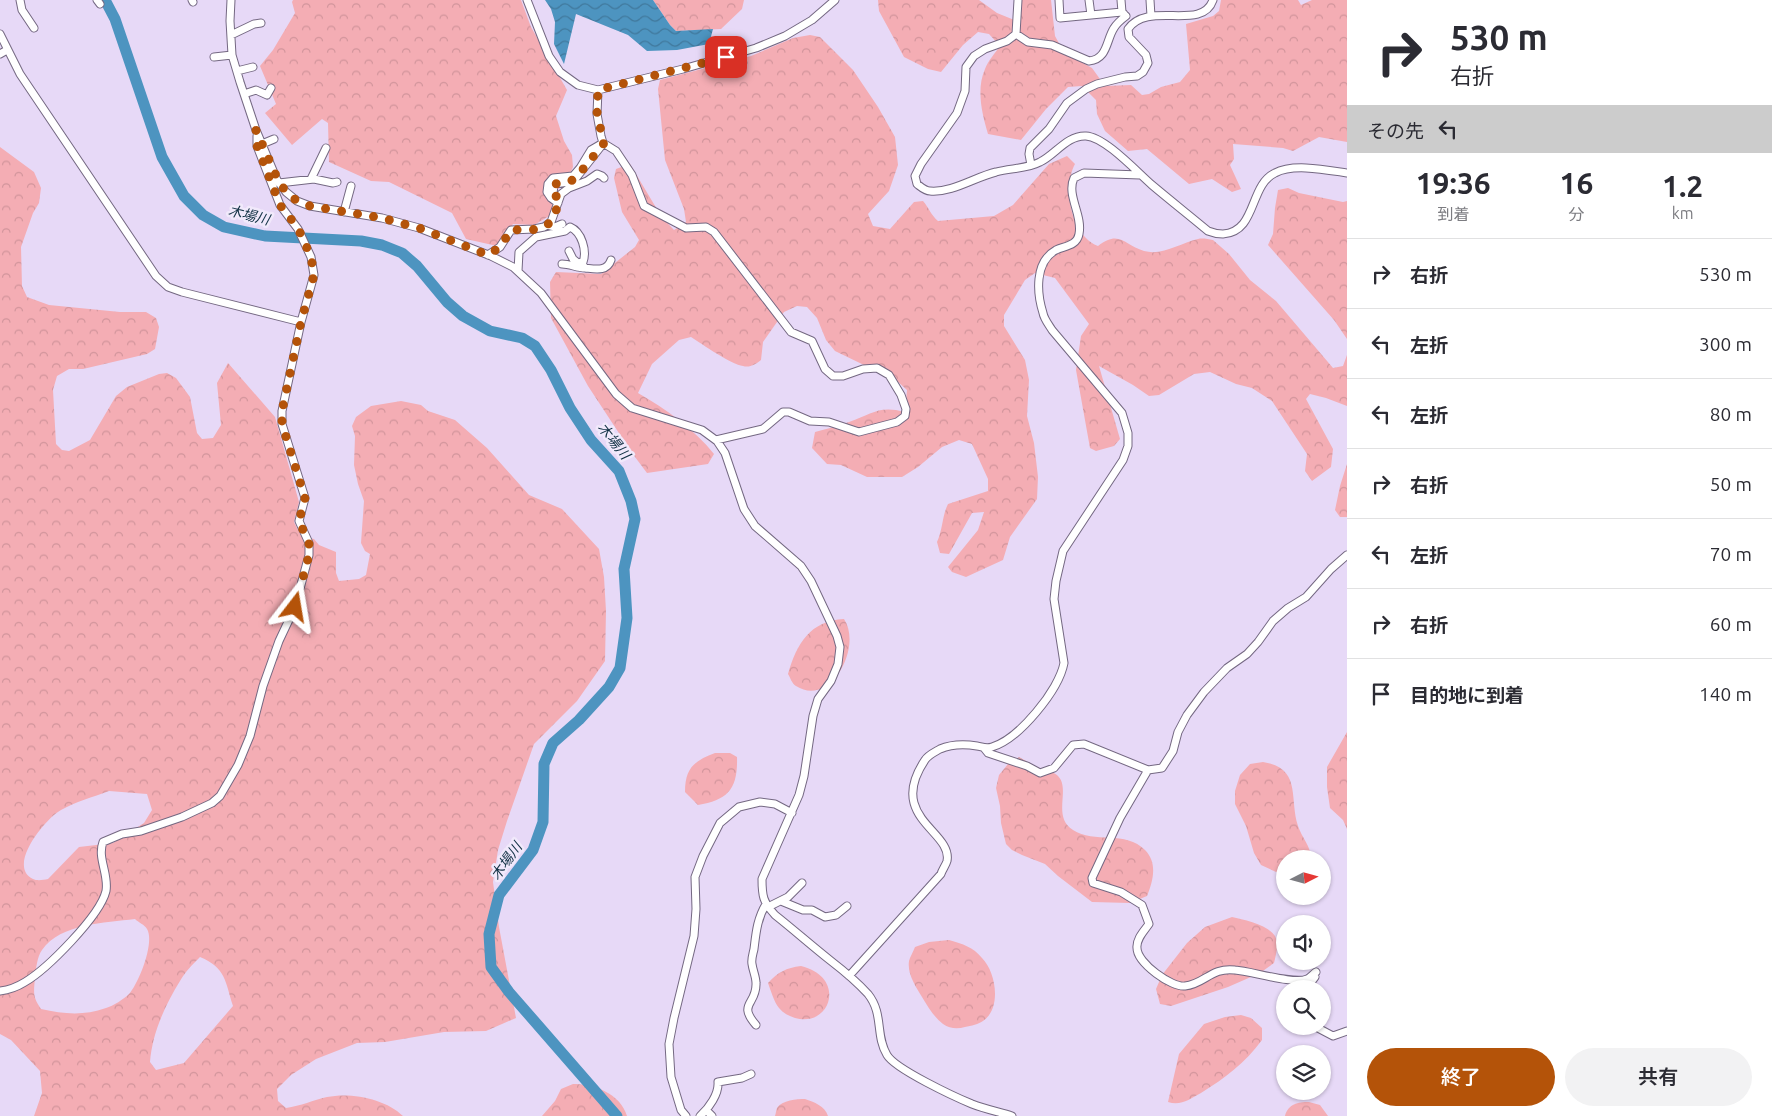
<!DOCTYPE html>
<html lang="ja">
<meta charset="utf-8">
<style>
body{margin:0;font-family:Ubuntu,"Noto Sans JP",sans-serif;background:#f2f2f3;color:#2b2b33;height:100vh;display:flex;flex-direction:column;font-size:19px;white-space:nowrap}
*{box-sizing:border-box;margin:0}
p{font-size:16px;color:#7c7c81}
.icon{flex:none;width:28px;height:28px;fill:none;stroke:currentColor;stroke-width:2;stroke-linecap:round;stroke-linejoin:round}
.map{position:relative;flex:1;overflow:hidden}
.details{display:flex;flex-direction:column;background:#fff;width:425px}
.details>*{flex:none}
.banner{background:#fff;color:#2b2b33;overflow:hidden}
.needle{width:32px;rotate:84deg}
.fabs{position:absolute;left:1276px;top:850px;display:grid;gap:10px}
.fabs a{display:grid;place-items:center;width:55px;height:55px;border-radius:50%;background:#fff;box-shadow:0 1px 4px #0004;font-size:25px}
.pin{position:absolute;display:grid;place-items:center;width:42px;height:42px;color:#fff;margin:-21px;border-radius:10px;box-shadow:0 2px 8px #0006}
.me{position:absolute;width:55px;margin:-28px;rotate:14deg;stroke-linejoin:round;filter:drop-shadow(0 0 4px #0008)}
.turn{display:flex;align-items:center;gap:18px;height:105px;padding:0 20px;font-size:22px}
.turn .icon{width:65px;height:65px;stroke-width:2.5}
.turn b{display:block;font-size:35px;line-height:42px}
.then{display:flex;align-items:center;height:48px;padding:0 20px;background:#0003;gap:10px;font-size:19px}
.eta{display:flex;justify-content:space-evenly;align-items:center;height:85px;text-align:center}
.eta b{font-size:30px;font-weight:600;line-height:35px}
.action{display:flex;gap:10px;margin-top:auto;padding:10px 20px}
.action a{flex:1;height:58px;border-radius:30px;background:#b45309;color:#fff;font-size:20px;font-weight:600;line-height:58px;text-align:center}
.action a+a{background:#f2f2f3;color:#2b2b33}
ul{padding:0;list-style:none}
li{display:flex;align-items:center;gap:15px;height:70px;padding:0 20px;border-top:1px solid #e1e1e2}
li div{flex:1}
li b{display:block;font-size:19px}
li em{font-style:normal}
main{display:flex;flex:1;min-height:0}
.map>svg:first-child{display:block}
.forest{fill:url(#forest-crowns);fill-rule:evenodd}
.water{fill:url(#water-waves)}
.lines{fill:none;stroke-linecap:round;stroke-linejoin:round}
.river{stroke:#4d94c0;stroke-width:11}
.minor-casing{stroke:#746882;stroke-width:9}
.minor{stroke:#fff;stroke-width:7}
.route{stroke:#b45309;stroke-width:9;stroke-dasharray:0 16.2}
.labels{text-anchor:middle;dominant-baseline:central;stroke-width:5;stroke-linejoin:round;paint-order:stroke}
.water-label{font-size:14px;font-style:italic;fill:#103043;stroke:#f1e9fb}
</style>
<main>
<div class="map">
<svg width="1347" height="1116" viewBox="0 0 1347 1116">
<defs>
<pattern id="forest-crowns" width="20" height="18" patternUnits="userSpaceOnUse" patternTransform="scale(1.25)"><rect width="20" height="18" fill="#f4adb4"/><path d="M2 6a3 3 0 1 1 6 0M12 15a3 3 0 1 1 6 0" fill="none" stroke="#d1949b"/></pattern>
<pattern id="water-waves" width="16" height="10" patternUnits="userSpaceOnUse" patternTransform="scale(1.25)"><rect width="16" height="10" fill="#4d94c0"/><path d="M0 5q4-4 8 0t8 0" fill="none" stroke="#40789c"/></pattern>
</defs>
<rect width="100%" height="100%" fill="#e7d9f7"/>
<path class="forest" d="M293,0H521L531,27L567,90L556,116L564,141L572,155L573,167L566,182L555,192L551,215L534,225L513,224L497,246L466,239L452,213L389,182L371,181L329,162L328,123L322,119L292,145L265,113L276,104L260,66L273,50L295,13L292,2Z
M653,0H744L742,9L721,29L676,31L670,25Z
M878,0H979L997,13L1019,22L1021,0H1051L1055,36L1061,47L1067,54L1092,68L1105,86L1131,85L1142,95L1149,94L1161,87L1180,82L1190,70L1186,24L1213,16L1219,11L1221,0H1298L1301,5L1312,0H1347V142L1319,137L1293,151L1283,148L1233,144L1234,159L1230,165L1241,189L1232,192L1212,179L1189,184L1147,149L1128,151L1105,131L1097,114L1096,100L1082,86L1068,87L1046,109L1021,140L988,134C982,114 976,89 985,69C988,61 995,53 1000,46L989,34L978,32L963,45L941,72L928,69L904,57L879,11Z
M810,35L820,37L853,70L878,107L895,137L898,165L889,191L868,214L873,226L890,229L914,202L923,201C929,208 931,215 938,221L994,216L1013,205L1049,164L1067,156L1075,164C1062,188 1071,236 1098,246C1120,229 1125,246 1144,251C1163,256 1180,243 1198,239C1202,238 1208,239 1213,240L1229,254L1250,280L1276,301L1333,368L1343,366L1347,355V406L1326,398L1310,394L1306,399L1333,449L1331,467L1312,481L1305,471L1307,454L1272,401L1252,388L1236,384L1210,372L1194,374L1159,395L1149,396L1133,385L1099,366L1120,439L1114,446L1096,451L1090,448L1076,370L1081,336L1089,324L1055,278L1035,273L1025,280L1004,315V326L1025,360L1029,380L1027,416L1034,443L1038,477L1037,499L1010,537L1003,560L966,577L952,572L948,567L978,530L984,512L972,513L949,554L940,553L937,542C943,529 942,516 948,504L988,491V479L972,444L959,440L942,447L918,467L902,477H867L841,465L827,464L812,448L815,432C826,429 838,426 849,422C872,414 879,405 905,412L907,390L897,381L835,351L826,340L817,318L807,307L797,306L784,312L763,342L761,360C756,364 750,368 743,366C732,365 702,344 691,337L679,340L652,364L638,393C666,409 694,429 714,454L708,464L647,473L632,453L588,386L551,318L550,282L556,272L601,274L635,247L639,240L622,212L614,178L616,169L630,164L661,216L674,230L686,222L684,209L665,160L658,89L660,80L751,56L793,38Z
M0,147L34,172L41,188L39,203L33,213L21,247L22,286L27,297L49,305L120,312H146L156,318L159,327L155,349L147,354L83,369H69L57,376L53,390L56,444L62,450L69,451L90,440L116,396L127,387L159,374L167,373L176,378L190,397L197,433L202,439L213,438L221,425L217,383L228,363L275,417L299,502L294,522L301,536L314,539L319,545L336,552V573L339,581L359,579L366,575L370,554L365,551L361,543L364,501L358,484L354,465L355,436L352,426L356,417L371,406L401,401L421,405L428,411L455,420L487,448L529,495L562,509L599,549L604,577L606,611L605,661L577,701L534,744L507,821L498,850L493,882L499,927L516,1018L486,1031L444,1032L385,1042L357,1043L316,1059L291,1075L277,1089L278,1101L286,1108C301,1106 313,1100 327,1097C351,1092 386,1099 403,1116H34L42,1093L40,1071L11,1040L0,1034ZM109,791L147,794L152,810L144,823L113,843L79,847L48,879C43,880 37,881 33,879C6,866 46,818 61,810C75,802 93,797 109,791ZM135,919C138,922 145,925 147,929C155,942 139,983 129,994C124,999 113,1006 106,1008C83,1016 64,1014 41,1009C32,996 34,992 35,977C36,969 37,957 42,950C61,923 105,923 135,919ZM200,957C226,968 225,981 233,1006L184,1063L156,1070L150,1062C152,1034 165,1005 180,981C185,972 193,964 200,957Z
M1288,188L1299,193L1343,202L1347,201V339L1334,320L1268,245L1273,234L1275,208L1278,190Z
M1347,464V517H1340L1335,510L1340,486Z
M844,619C863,647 830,708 796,686C792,684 790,677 788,674C797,643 810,621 844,619Z
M1347,732V829L1343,820L1330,808L1327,787V767Z
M715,753H730L737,757C738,789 728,800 698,805L685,792C685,768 694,761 715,753Z
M1019,757C1026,761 1032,765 1039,768C1045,770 1052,771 1057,775C1072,788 1051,816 1073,830C1094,844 1126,830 1145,850C1158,863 1153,881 1147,896L1130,903L1092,902L1058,876L1045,864L1022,855L1012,850L1006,844L1001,823L1000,806L996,788L999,775L1008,764Z
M1263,762C1302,768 1289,798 1298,826C1302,838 1311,846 1311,859H1285V876L1261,865L1254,853L1246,826L1235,804V791L1240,775L1250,764Z
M1232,917C1244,920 1267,924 1275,936C1279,944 1276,955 1274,963L1260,973L1228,987L1171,1006L1160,1004L1156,989L1162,975L1187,943L1205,927Z
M949,940C963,944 973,947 982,958C996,972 1002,1008 983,1021C979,1024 971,1026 965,1027C958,1029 950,1029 943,1024C934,1017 928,1007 922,997C916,987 907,974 909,961C910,957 913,952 915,947L929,942Z
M801,966C847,977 831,1028 795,1018C789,1016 783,1013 779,1008C774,1002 771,991 768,983C778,972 786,968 801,966Z
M1241,1015L1251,1018L1262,1028V1040C1245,1063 1225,1078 1201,1093C1190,1099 1181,1106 1168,1102L1179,1054L1204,1024L1225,1017Z
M573,1084C594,1084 620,1093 627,1116H542L555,1101L561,1089Z
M805,1099C814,1102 825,1106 828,1116H775C776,1113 776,1110 777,1108C782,1100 797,1099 805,1099Z
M1309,1102L1320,1105L1328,1116H1285C1288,1104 1298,1102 1309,1102Z"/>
<path class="water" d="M545,0H653L670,25L676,31L713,29L709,44L677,50L647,51L628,35L576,14L564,64L554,44L555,22L551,9Z"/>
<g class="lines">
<path class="river" d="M105,0L115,19L162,157L184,196L203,215L224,227L265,236L361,241L382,245L402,253L417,266L447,302L463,316L490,331L522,338L535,346L551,370L570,408L591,440L619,471L631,501L635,519L624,569L627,618L620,668L609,687L579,720L553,743L544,764L543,822L533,850L499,895L489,934L491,967L509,992L617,1116"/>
<defs>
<path id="minor" d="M20,0L22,10L34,28
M97,0L100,4
M192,0L193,2
M231,0L230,21L232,55L240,82L256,130L277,180L286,192L297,201L310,206L382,218L419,228L491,256L513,267L541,293L616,394L632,408L702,430L717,441L725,453L744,509L755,526L801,566L811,581L837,636L840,647L838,664L831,681L818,699L813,716L804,776L799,795L762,879C762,896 763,902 775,915C794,930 812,946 831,961C844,971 857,982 868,994C884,1014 875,1035 887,1055C895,1069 955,1097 972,1104C985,1109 999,1112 1012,1116
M527,0L549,56L560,72L578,85L598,90L683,69L756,48L785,36L812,20L835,0
M1018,0L1016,34L1007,41L985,49L974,56L966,67L965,91L957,113L921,164L915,176L917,184C921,187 925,191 930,191C952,193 975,177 996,172C1010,168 1027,169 1040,162C1055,155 1067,135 1086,136C1105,137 1137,172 1152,185C1171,201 1190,216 1208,231C1213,233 1217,234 1223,234C1257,232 1249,185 1275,173C1293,163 1327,170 1347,173
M1059,0L1060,18L1122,12
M1089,0L1091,15
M1121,0L1122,12L1124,14
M1150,0L1151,16
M0,34L20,74L156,276L168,287L182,292L301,322
M1016,34L1028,42L1052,45L1089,61C1108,59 1106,40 1114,28C1117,23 1122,19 1126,16
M231,35L254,24L261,23
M0,54L7,50
M214,57L232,55
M237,71L253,67
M598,90L597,114L601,136L603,143L616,151L632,175L644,206L686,228L706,227L714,232L791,332L812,341L825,369L833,376H843L863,369L877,368L889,375L901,395L906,409L905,416L897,422L859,432L829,422L810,421L789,412H783L763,429L716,440
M244,94L256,90L267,95L271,88
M262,144L274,139
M1031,165L1029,154L1030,148L1049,129L1067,103L1086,89L1097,84L1125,77L1137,76L1143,72L1148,63L1146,55L1129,37L1128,29C1148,0 1202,32 1213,0
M311,179L326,148
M279,183L314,179L333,183L337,182
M557,198L553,194L554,184L569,182L576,178L602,145
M558,203L551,198L547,192L548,184L553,178L573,176L580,168L591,150L603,143
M344,212L351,186
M547,225L555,227L562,224
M488,255L500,247L511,230L534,229L544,227L551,222L561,194L569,188L587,181L597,174L602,176L604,178
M581,263L585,268C595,269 607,272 611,260
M562,264C570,264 577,268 585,268
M518,271L519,252L536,237L565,231L570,227C582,232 587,251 583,262L578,263L573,259L569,251
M984,748L988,753L1027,766L1040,773L1054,768L1073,745L1084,744L1148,770L1162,768L1173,751L1178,732L1187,715L1204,692L1227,668L1247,654L1258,642L1273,621L1288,608L1306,597L1331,569L1347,555
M1148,770L1120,818L1092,878L1093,883L1121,892L1142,905L1149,924C1144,931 1136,939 1137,948C1137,963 1172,988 1185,986C1205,984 1211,967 1235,970C1251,971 1294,985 1307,979C1310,978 1313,974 1316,972
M781,901L803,910H812L825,917L836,915L847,906
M768,907L788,897L802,883
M849,976L941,874C942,870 946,865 947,861C953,831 886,818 925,760C928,755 935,752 940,749C952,744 964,744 977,746C983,747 986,749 992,747C1019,739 1059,690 1064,663L1054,599L1056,581L1063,551L1123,460L1128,446V433L1122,413L1052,330C1049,325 1044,319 1043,313C1037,294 1034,262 1056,250C1064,246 1077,246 1079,234C1083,215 1066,195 1074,178L1084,173L1140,175
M1306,989L1315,977
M0,991C9,990 17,987 25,982C47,969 100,916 106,891C109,874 97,858 103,842L122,834L141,831L182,817L212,803L220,796L238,765L250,736L263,686L279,641L295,607L309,555V543L299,521L305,498L282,424V411L301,322L314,275L311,257L298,229L280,205L257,146V136
M756,1025C737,1003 757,1005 756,983C756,977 753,971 752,964C751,959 753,954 754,949C756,933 757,919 766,904
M1314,1026L1333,1036L1347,1031
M706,1110L712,1116
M686,1116L681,1110L671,1077L669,1044L674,1018L694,936L696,909L695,877L703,856L720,823L739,807L760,802L775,804L792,813
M700,1116C709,1108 719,1094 718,1082L742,1078L751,1074"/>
</defs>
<use href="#minor" class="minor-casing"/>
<use href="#minor" class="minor"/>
</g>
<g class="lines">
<path class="route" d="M295,607L309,555V543L299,521L305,498L282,424V411L301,322L314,275L311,257L298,228L280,205L257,146L256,130L278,180L286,192L297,201L310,206L382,218L419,228L488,255L500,247L511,230C523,229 541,233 550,222C555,217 557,206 560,199L553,194L554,184L569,182L576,178L604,143L597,114L598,90L726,57"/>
</g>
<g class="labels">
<g class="water-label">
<text transform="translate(249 215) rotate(14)">木場川</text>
<text transform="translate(614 441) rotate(51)">木場川</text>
<text transform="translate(506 861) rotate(-54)">木場川</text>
</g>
</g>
</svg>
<div class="fabs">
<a><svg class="needle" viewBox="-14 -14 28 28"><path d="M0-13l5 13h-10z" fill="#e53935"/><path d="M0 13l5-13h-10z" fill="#7c7c81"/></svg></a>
<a><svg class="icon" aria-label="sound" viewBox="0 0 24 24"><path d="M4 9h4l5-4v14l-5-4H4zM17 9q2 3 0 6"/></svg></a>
<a><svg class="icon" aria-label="search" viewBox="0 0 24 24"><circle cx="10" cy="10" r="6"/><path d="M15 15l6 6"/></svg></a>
<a><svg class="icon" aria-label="layers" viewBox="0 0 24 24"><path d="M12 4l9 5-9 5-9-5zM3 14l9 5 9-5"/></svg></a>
</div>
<div class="pin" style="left:726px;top:57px;background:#d93025"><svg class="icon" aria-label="arrive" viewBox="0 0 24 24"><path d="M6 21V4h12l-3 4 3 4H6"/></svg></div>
<svg class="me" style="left:295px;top:607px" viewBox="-20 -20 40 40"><path d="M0-17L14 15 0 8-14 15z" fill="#b45309" stroke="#fff" stroke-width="4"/></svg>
</div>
<section class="details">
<div class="banner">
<div class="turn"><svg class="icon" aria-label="right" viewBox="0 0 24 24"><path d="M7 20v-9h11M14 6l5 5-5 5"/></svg><div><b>530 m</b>右折</div></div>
<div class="then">その先<svg class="icon" aria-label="left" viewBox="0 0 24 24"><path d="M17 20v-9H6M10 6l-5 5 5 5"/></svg></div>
</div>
<div class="eta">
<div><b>19:36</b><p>到着</p></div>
<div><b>16</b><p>分</p></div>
<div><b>1.2</b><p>km</p></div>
</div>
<ul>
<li><svg class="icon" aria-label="right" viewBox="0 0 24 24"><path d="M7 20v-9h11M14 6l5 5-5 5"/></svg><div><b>右折</b></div><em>530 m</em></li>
<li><svg class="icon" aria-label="left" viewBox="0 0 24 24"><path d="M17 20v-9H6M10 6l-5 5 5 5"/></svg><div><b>左折</b></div><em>300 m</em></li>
<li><svg class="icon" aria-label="left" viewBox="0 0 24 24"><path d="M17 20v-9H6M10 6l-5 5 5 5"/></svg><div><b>左折</b></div><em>80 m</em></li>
<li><svg class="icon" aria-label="right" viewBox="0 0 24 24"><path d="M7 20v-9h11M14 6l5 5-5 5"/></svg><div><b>右折</b></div><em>50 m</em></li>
<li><svg class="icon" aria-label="left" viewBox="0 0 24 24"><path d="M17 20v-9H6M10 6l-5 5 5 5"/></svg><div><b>左折</b></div><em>70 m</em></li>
<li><svg class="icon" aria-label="right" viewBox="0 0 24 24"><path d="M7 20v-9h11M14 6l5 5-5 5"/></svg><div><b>右折</b></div><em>60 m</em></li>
<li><svg class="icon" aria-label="arrive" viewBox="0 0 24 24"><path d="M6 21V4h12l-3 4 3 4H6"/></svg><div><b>目的地に到着</b></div><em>140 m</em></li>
</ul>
<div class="action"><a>終了</a><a>共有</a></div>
</section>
</main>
